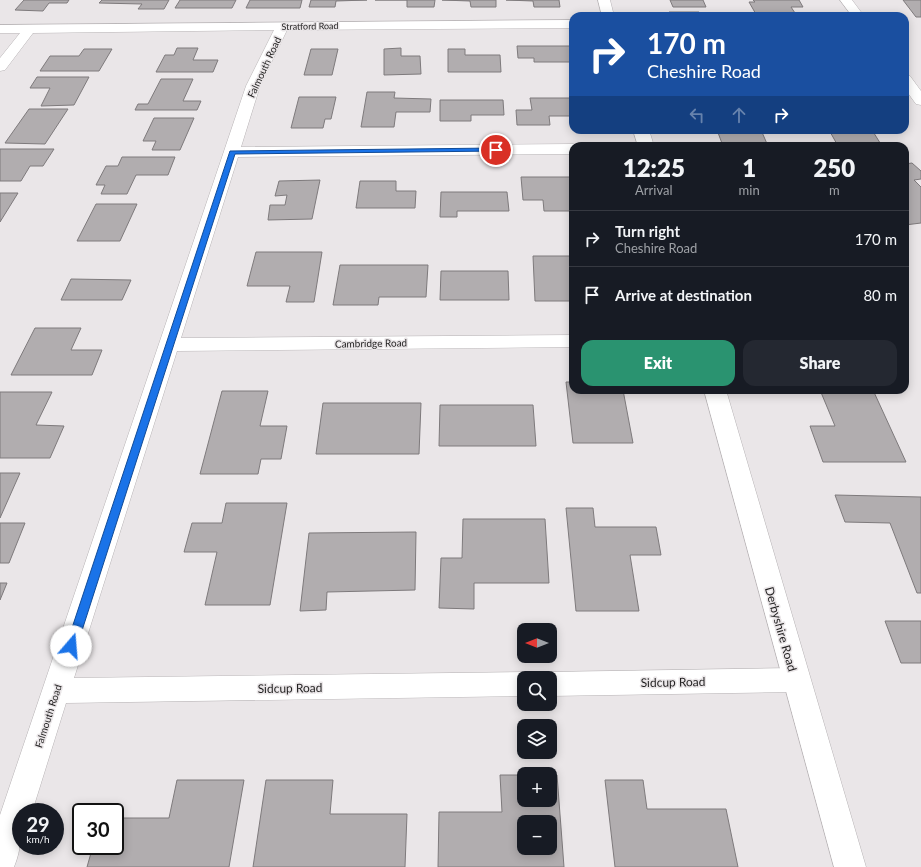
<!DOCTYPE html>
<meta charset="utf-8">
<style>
body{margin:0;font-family:Lato,sans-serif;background:#242831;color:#f1f3f6;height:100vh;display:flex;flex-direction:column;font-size:15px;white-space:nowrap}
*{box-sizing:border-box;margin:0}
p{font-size:13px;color:#9ea1a6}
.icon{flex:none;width:22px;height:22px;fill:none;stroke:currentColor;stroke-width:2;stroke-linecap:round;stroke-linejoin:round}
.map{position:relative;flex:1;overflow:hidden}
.panel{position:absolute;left:569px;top:142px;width:340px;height:252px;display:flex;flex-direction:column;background:#171b24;border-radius:12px;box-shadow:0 2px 10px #0003}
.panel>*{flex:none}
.top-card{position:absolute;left:569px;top:12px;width:340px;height:122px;border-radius:12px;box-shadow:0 2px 10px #0003;background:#1a4fa0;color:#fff;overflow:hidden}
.needle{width:26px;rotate:270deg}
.buttons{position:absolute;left:517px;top:623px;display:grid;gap:8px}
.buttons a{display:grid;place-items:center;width:40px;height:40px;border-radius:8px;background:#171b24;box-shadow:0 2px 10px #0003;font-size:20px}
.speed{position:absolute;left:12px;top:803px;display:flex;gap:8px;font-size:20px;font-weight:700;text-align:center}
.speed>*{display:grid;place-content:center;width:52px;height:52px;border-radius:50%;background:#171b24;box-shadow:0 2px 10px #0003;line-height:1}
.speed small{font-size:10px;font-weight:400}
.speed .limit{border:2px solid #111;border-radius:6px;background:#fff;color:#111}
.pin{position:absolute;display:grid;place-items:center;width:34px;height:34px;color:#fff;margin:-17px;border:2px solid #fff;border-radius:50%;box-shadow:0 1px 4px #0007}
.me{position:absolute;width:44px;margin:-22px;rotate:18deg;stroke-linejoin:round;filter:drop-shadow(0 0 3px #0008)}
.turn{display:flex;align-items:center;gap:14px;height:84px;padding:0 12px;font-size:18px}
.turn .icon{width:52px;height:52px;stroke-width:2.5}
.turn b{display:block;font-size:28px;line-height:34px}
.lanes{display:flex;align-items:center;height:38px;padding:0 12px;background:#0003;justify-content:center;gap:20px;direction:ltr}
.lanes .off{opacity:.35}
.eta{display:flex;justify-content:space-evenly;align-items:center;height:68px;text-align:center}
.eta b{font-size:24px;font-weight:800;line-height:28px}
.cta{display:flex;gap:8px;margin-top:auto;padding:8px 12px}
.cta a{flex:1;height:46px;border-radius:12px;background:#2a9370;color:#fff;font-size:16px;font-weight:800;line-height:46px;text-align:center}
.cta a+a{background:#242831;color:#f1f3f6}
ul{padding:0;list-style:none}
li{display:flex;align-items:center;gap:12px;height:56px;padding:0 12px;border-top:1px solid #363941}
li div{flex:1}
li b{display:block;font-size:15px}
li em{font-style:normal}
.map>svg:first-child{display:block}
.building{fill:#b1adaf;stroke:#7e7a7c;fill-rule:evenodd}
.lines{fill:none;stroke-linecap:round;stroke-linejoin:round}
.minor-casing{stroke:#b7b3b5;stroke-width:1}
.tertiary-casing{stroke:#b7b3b5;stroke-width:1}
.minor{fill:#fff;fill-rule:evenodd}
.tertiary{fill:#fff;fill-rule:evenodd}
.route{fill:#1a73e8;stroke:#114b97}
.labels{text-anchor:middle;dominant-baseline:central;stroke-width:3;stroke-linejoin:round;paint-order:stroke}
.far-street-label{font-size:9px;fill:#201f1f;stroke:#eae6e8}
.street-label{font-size:10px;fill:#201f1f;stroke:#eae6e8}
.near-street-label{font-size:12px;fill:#201f1f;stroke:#eae6e8}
</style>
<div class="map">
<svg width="921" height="867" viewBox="0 0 921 867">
<rect width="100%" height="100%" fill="#eae6e8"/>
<path class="building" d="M24,0H69L67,3H49L43,11L15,10Z
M102,0H169L164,9H138L142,4L99,3Z
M180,0H236L232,8H175Z
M250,0H302L300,8H246Z
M311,0H367L336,1L335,7H309Z
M375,0H435L434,7H407V0Z
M442,0H496V7H471L470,1Z
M506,0H559L560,7H534L533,1Z
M670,0H703L706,7H673Z
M753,0H799L803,7H791L797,16H757L749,2H755Z
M903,0H921V17H916Z
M669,12H699L700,16H671Z
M517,46H573V62H534V58H518Z
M177,48H198L193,60H218L213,72H156L165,55H174Z
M401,48V56H420L421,74L384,75V49Z
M84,49H112L99,71H40L50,56H79Z
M311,49H338L332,75H304Z
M448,49H465V55H500L501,72H448Z
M37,77H89L74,105L41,106L50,88H30Z
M161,79H193L183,101H201L197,110H135L138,104H148Z
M367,92H395L394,98L431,99L430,112H396L394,127H361Z
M299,97H336L331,119H325L323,128H291Z
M530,98H573V116H549L550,125H517L516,110H532Z
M440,100H503L504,115H471V121H440Z
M29,109H68L45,144L5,143Z
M154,118H194L180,150H152L156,141H143Z
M717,130H761L768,146H723Z
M829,130H872L882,146H838Z
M0,149H54L43,166H30L21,181H0Z
M122,157H175L168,175H136L127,194H101L105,185H96L106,166H118Z
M912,163L921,171V179L914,180L921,187V223L905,225V164Z
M521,177H573V211H544L543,200H523Z
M320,180L312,219L268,220L270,205H285L287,195L275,196L279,181Z
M360,181H396V191H416L415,208H356Z
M441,192H507L509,211H457V217H440Z
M0,193H18L0,222Z
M96,204H137L120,241H77Z
M256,252H322L314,302H286L290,286H247Z
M533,256H573V301H535Z
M340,265H428L426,297H379L378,305H333Z
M441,271H508L509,300H440Z
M71,279L131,280L122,300H61Z
M35,328H81L71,350H102L92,375H11Z
M566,382H573V390H623L633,443H573Z
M820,390H873L906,462H823L810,426H835Z
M222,391H268L260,426H287L281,459H261L258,474H200Z
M0,392H52L36,425L64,426L50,458H0Z
M323,403H421L419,454H316Z
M440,405H533L536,446H439Z
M0,473H20L0,518Z
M835,495L921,497V593H917L890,523L845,522Z
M226,503H287L270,605H205L217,552H184L192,523H222Z
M566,508H593L595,527H656L661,555H630L639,611H576Z
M463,519H545L549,583H474V609L439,608L441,558H462Z
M0,523H25L9,563H0Z
M416,532L415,590L327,592L326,610L300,611L309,533Z
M0,583H7L0,600Z
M885,621H921V663H901Z
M500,775H524V800H550V775H557L564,867H438L439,812H502ZM524,822H550V848H524Z
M177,780H244L229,867H87L93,846H115V818H169Z
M266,780H333L330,814H407L405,867H253Z
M605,780H643L647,809H726L738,867H615Z"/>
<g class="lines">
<defs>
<path id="minor" d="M840,0H852L864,16H852Z
M573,20V28L287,30L260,86L241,147L573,144L579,146H573V154L238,157L181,338L573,335V347L177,351L74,678L524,672L534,675L535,678H524V696L66,703L32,812H21C21,832 22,848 14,867H0V815L246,86L274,30L33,33L5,70L0,71V58L20,33H0V25Z
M905,75L910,76L921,91V105L916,104L905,89Z
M796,668L806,671L810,680L806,689L796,692L550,696V678H539L540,675L550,672Z"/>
<path id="tertiary" d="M598,0H610L614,16H602Z
M633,130H649L654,146H638Z
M704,390H726L866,867H834Z"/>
</defs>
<use href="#minor" class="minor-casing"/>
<use href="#tertiary" class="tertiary-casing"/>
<use href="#minor" class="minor"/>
<use href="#tertiary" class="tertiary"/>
</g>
<path class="route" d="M496,148L499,150L498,151L235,154L77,646L75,650L71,651L67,650L66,646L230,151Z"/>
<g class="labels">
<g class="far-street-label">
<text transform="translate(310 26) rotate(-1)">Stratford Road</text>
</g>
<g class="street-label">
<text transform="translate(264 67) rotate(-65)">Falmouth Road</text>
<text transform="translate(371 343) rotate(-1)">Cambridge Road</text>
<text transform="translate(48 716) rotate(-72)">Falmouth Road</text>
</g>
<g class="near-street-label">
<text transform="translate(781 629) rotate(74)">Derbyshire Road</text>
<text transform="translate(673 682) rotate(-1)">Sidcup Road</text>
<text transform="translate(290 688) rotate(-1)">Sidcup Road</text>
</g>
</g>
</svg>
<div class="buttons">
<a><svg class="needle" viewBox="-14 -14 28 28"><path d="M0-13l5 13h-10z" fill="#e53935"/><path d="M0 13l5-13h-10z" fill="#9ea1a6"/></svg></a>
<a><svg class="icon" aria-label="search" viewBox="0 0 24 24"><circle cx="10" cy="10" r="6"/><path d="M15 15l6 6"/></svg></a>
<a><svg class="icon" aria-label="layers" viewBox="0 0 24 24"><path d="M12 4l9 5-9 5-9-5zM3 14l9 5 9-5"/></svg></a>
<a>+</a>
<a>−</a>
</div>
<div class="speed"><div>29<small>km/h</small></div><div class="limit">30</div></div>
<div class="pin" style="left:496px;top:150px;background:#d93025"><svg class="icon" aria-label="arrive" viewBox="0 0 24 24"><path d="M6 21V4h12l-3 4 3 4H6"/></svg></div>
<svg class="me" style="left:71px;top:646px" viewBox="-20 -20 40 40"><circle r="19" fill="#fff"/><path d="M0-13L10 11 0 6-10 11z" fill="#1a73e8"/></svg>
<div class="top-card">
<div class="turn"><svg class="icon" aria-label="right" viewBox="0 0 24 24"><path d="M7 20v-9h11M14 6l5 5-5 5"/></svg><div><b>170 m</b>Cheshire Road</div></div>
<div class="lanes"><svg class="icon off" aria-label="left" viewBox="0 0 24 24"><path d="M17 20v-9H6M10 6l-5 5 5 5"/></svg><svg class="icon off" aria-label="ahead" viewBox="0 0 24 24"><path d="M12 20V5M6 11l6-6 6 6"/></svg><svg class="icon" aria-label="right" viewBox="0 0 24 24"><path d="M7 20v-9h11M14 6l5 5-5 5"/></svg></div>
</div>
<section class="panel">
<div class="eta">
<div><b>12:25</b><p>Arrival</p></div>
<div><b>1</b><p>min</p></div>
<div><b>250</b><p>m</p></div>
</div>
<ul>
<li><svg class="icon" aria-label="right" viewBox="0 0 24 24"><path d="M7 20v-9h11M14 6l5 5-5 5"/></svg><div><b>Turn right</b><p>Cheshire Road</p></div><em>170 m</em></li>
<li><svg class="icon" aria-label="arrive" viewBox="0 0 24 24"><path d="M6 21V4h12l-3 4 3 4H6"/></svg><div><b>Arrive at destination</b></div><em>80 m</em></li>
</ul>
<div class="cta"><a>Exit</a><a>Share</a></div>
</section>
</div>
